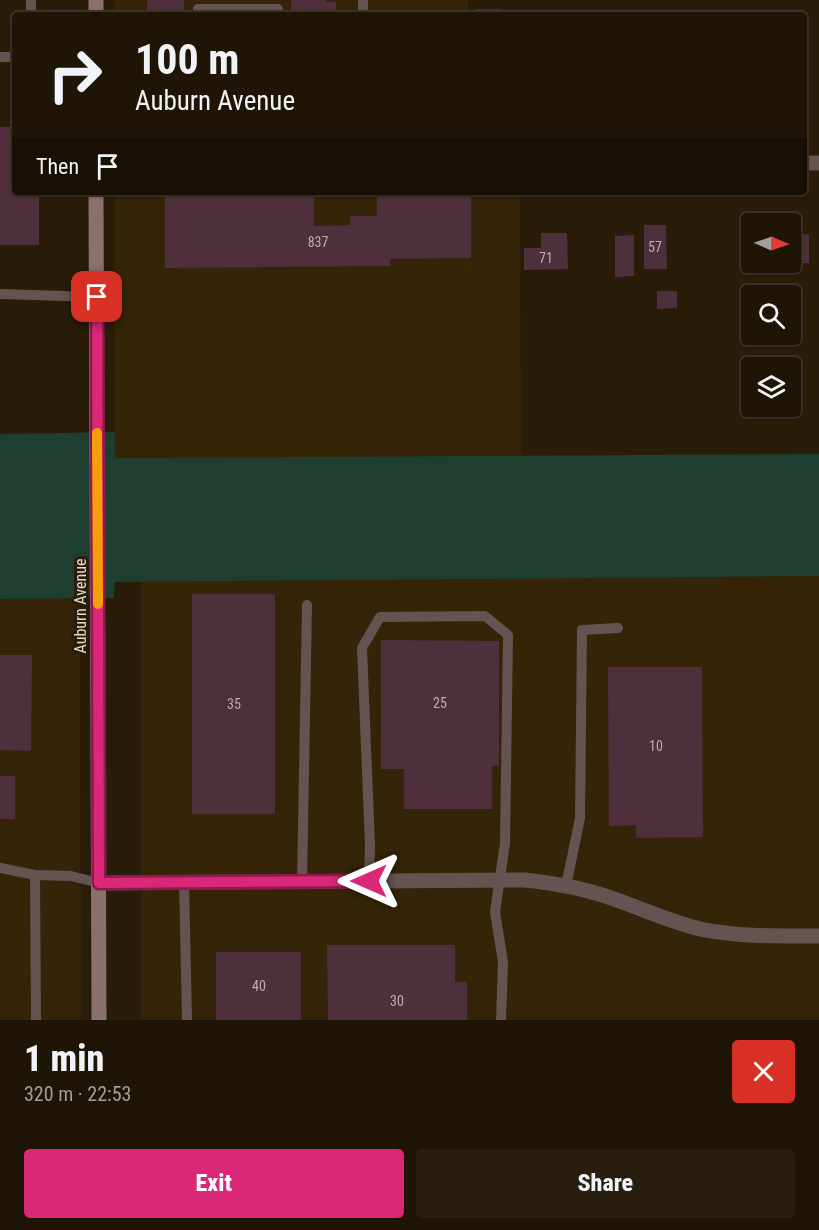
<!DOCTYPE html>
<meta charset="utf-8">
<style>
body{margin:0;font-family:"Roboto Condensed",sans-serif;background:#271e10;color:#f1f3f6;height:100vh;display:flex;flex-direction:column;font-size:22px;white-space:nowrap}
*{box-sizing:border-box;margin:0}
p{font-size:20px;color:#a19f9b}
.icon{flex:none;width:33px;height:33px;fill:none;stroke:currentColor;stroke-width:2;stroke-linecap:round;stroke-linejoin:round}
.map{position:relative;height:1020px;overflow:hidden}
.panel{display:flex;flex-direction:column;background:#1f1506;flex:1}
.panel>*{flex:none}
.banner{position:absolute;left:12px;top:12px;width:795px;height:183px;border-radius:6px;box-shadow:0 2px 4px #0004,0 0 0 2px #3c3428;background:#1f1506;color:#f1f3f6;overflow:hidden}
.needle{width:39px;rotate:92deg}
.fabs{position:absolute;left:741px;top:213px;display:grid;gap:12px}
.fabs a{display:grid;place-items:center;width:60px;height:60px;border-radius:6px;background:#1f1506;box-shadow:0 2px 4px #0004,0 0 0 2px #3c3428;font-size:30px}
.pin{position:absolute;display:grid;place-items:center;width:51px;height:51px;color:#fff;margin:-26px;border-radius:12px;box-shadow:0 3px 9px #0006}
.me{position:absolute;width:66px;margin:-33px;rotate:270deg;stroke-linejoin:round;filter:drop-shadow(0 0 4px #0008)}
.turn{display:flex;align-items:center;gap:21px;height:126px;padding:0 24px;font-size:27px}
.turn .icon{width:78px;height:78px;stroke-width:2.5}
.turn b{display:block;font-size:42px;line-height:51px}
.then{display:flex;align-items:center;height:57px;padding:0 24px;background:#0003;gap:12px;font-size:22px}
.round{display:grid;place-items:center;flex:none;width:63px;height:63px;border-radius:6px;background:#271e10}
.head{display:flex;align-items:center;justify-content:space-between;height:102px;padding:0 24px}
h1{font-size:36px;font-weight:800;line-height:45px}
.cta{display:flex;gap:12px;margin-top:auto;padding:12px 24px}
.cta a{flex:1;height:69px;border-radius:6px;background:#db2777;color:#fff;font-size:24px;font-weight:800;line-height:69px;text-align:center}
.cta a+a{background:#271e10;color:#f1f3f6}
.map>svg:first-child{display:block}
.built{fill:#352408}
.green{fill:#1e3e2f}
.building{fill:#4f2f3c}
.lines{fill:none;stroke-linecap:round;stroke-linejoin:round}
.lane{stroke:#645351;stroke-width:10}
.street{stroke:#645351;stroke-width:15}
.secondary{stroke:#8b706d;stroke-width:15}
.route-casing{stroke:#8e194d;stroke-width:15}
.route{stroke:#db2777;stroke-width:10}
.slow{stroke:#f59e0b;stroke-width:10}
.labels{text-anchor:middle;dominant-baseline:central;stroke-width:6;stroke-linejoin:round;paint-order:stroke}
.number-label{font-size:14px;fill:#beafaa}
.street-label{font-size:16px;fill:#e3dace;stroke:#291c08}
</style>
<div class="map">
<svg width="819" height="1020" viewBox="0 0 819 1020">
<rect width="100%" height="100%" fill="#291c08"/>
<path class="built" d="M114,0H468V12H407V15H114Z
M114,192H520L521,456L115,458Z
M141,570L819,575V1020H141Z
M80,598L81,1020H0V599Z"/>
<path class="green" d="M115,432V458L819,454V576L115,582L114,598L0,599V434Z"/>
<path class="building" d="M147,0H184V12H170V15H147Z
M291,0H326V2H336V15H291Z
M476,9H501V15H476Z
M0,127H15V192H39V245H0Z
M165,192H314V226L350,225V216H377V192H471V258L390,259V266L165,268Z
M644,225H666L667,269H644Z
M541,233H567L568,269L524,270V248H541Z
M809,234V263H803V269H796V263L791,264V235Z
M634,235V276L615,277V236Z
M781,287H795V305H790V296H782Z
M657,291H677V308L657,309Z
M192,594H275V814H192Z
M381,640L499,641V766H492V809H404V769H381Z
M0,655H32L31,751L0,750Z
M608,667H702L703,837L636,838V825L609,826Z
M0,776H15V819H0Z
M327,945H455V982H467V1020H328Z
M216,952H301V1020H216Z"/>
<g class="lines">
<path class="lane" d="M31,0V15
M363,0V15
M198,9H278
M0,57H15
M0,294L97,297
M0,868L35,875L71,876L99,883
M35,875L36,1020
M369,881L370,845L362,648L380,617L485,616L508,635L505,843L495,912L503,962L501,1020
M184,882L187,1020
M302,882L307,605
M566,886L580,818L582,630L618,628"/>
<path class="street" d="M804,163H819
M99,883L524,880C555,883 584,888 614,899C643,909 670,922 700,929C739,937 779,936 819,936"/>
<path class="secondary" d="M96,0V15
M96,192L99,1020"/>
</g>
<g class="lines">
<defs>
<path id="route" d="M97,297L99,883L369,881"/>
</defs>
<use href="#route" class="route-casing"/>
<use href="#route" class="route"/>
<path class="slow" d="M97,433L98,604"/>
</g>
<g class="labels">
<g class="number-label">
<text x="318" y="242">837</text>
<text x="655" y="247">57</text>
<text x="546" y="258">71</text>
<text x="440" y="703">25</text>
<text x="234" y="704">35</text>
<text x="656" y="746">10</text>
<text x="259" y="986">40</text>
<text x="397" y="1001">30</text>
</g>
<g class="street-label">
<text transform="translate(80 606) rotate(-90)">Auburn Avenue</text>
</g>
</g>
</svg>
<div class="fabs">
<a><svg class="needle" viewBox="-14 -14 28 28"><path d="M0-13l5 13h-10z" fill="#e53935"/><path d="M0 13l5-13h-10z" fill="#a19f9b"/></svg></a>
<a><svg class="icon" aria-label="search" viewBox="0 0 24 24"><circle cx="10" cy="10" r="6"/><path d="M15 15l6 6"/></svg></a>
<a><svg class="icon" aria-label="layers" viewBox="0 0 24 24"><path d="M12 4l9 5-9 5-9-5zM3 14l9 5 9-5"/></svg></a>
</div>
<div class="pin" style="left:97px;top:297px;background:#d93025"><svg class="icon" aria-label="arrive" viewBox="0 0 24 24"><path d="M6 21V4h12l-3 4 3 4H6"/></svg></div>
<svg class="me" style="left:369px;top:881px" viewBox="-20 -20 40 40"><path d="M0-17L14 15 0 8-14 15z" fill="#db2777" stroke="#fff" stroke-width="4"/></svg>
<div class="banner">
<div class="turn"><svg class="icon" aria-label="right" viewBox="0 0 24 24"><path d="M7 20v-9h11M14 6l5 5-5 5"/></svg><div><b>100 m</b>Auburn Avenue</div></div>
<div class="then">Then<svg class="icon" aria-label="arrive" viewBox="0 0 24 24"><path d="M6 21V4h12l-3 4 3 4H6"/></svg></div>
</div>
</div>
<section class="panel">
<div class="head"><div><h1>1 min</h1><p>320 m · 22:53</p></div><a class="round" style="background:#d93025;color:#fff"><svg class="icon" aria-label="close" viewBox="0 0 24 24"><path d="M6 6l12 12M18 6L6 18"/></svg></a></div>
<div class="cta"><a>Exit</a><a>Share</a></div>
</section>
